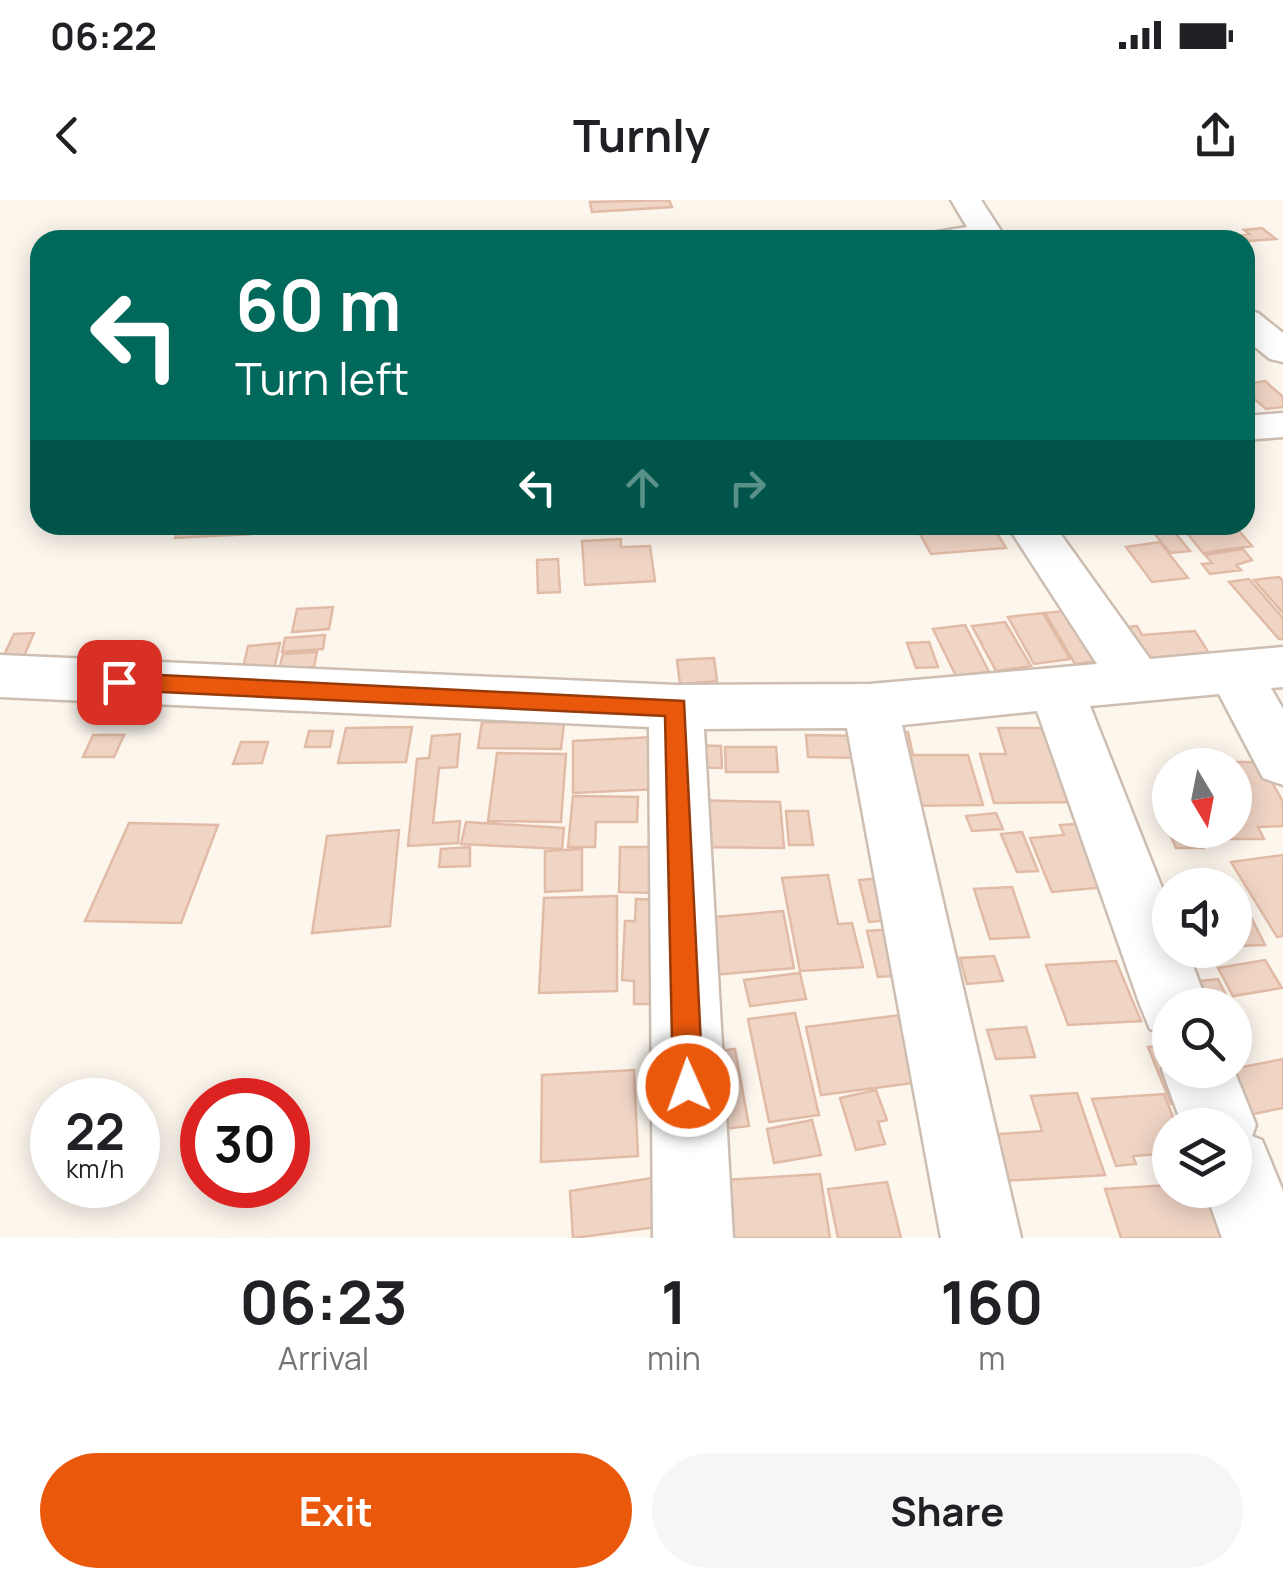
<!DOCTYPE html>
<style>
body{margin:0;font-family:Manrope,sans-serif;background:#f6f6f6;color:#202124;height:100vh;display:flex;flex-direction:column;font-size:38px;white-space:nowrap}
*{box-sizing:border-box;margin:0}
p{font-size:32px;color:#757577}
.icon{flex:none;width:55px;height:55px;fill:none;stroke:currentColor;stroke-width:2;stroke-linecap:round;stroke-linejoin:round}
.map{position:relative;height:1038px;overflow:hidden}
.details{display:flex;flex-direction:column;background:#fff;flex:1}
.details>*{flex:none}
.guide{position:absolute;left:30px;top:30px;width:1225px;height:305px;border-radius:30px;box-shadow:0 5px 25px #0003;background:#00695c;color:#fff;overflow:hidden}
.needle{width:65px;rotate:170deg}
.tools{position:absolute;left:1152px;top:548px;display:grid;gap:20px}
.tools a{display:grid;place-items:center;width:100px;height:100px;border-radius:50%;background:#fff;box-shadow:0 5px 25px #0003;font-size:50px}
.speed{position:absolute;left:30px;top:878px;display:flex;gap:20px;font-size:50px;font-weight:700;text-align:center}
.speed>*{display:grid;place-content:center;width:130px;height:130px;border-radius:50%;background:#fff;box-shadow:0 5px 25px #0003;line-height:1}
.speed small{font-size:25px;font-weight:400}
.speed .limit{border:15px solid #d22;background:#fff;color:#111}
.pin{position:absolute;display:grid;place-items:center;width:85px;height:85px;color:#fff;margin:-42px;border-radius:20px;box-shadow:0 5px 15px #0006}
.me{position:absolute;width:110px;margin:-55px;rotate:358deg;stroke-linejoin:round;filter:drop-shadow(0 0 8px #0008)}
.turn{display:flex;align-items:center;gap:35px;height:210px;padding:0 40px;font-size:45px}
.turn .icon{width:130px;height:130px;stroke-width:2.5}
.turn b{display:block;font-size:70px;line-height:85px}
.lanes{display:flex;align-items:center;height:95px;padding:0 40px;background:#0003;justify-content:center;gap:50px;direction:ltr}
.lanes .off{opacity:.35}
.eta{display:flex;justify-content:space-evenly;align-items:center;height:170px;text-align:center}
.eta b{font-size:60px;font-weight:700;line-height:70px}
.action{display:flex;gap:20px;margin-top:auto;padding:20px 40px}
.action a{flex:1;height:115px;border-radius:60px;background:#ea580c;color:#fff;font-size:40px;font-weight:700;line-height:115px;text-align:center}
.action a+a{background:#f6f6f6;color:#202124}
.status{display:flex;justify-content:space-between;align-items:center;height:70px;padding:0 50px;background:#fff;direction:ltr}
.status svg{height:28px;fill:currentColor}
header{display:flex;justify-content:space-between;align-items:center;height:130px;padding:0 40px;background:#fff;font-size:45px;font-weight:700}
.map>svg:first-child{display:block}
.building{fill:#f0d5c5;stroke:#e2bba7;stroke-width:2.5}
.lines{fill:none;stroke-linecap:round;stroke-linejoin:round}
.minor-casing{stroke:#cebeb1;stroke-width:5}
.minor{fill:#fff;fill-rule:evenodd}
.route{fill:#ea580c;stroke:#983908;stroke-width:2.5}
</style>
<div class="status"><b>06:22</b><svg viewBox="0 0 49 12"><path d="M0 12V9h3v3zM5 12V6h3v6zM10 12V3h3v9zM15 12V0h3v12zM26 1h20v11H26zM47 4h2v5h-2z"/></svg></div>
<header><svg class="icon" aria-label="back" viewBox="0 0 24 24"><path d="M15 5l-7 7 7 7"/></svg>Turnly<svg class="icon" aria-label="share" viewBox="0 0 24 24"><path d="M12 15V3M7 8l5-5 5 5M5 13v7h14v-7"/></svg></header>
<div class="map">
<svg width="1283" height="1038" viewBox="0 0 1283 1038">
<rect width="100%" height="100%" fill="#fcf6ed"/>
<path class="building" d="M669,0L672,7L592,12L590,2Z
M1262,28L1276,39L1249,41L1241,35L1249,34L1244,30Z
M1265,181L1283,197V207L1266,209L1245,191V184Z
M180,325H254L252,334L175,338Z
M915,325H992L1006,348L931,354Z
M1195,325H1234L1252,346L1203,353L1187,333L1200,332Z
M1173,330L1190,351L1170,353L1153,332Z
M621,339V347L650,346L655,381L585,385L582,341Z
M1160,342L1188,378L1152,382L1126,347Z
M1243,349L1252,360L1236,365L1241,370L1210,374L1202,364L1212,363L1205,355Z
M558,359L560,392L538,393L537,360Z
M1279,377L1283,381V413L1254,380Z
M1249,379L1283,418V439H1279L1229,382Z
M333,407L329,429L292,432L297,409Z
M1073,410L1104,460L1075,464L1045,413Z
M1043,413L1070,459L1034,464L1008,417Z
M1005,422L1031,466L996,471L972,426Z
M965,425L989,472L956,476L933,429Z
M1137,426L1142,435L1195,431L1210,455L1130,460L1113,428Z
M34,433L24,456L3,457L14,434Z
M325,435L323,449L282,452L285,438Z
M929,442L938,467L916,468L907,443Z
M280,443L274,469L242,472L248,446Z
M317,452L314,467L279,470L283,454Z
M714,458L717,481L680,484L677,460Z
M482,522L564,523L561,549L478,548Z
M412,527L406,562L338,563L346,528Z
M998,528H1056L1084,602L994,603L980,554H1006Z
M309,531H333L330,547H305Z
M908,532L913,555H968L983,605L896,606L880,533Z
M460,534L457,567L439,568L433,623L460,621L458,643L408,646L417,559L429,558L432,536Z
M93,535H124L114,557H83Z
M806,535L860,536L863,558L808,557Z
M654,537L658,589L573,593V541Z
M241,542H268L262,563L233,564Z
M692,545L721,546L722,568L693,567Z
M725,547H776L778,572H726Z
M497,553L566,554L561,622L488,621Z
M1187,562H1261L1283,602V626L1258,627L1264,639H1223L1219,630H1235V565Z
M573,596L638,597L637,622H596L595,647H568Z
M688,600L780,602L784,648L688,647Z
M786,611H808L813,645H789Z
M996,613L1003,629L972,631L966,616Z
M1162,616H1170V630H1195L1203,648H1176Z
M466,622L564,628L562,649L461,644Z
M129,623L218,625L181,723L85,721Z
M1088,623L1118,686L1052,692L1030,638L1064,635L1060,625Z
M399,630L390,726L312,733L327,636Z
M1022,632L1038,671L1017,672L1001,634Z
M470,647V666L439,667L441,649Z
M620,647H656L655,693L619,692Z
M582,649V690L545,692V651Z
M1283,655V736L1277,737L1231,662Z
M828,675L838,724L852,723L863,767L800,771L782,678Z
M880,678L892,720L869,722L859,680Z
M1012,687L1029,737L990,739L974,689Z
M1235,693H1239L1265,745L1235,746Z
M617,696V791L539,793L544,698Z
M636,699L666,700L665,804H634V781L622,780L625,721H635Z
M783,711L794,768L701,776L693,719Z
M894,729L905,775L878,777L867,731Z
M994,756L1003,781L967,784L960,758Z
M1265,760L1282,788L1233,796L1218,768Z
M1116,761L1141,821L1068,825L1046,765Z
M800,773L806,799L750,806L744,780Z
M1218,779L1230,803L1191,805L1181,783Z
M795,813L819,915L769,922L748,819Z
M908,814L928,881L821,895L806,827Z
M1026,827L1035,857L996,859L987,830Z
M1170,845V870H1181L1195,902L1171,904L1148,847Z
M735,849L749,926L707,931L697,854Z
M1283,859V908L1238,917L1227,870Z
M634,870L638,956L541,962L542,875Z
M876,890L887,920L878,922L885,944L856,950L840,898Z
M1077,893L1105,975L985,982L974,936L1042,931L1031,896Z
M1164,894L1176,925H1170V953L1133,956L1136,964L1116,966L1092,899Z
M812,920L821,955L774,963L767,929Z
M820,974L830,1038H714L709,981Z
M652,978L658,1027L573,1038L570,991Z
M887,982L901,1038H838L828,989Z
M1170,985V990H1222L1242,1038H1121L1105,989Z"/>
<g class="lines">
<defs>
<path id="minor" d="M951,0H981L1003,34L999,40H926L931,33L967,27Z
M1245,110L1258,113L1283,133V162L1270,159L1245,139Z
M1283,213V237L1245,240V216Z
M1007,325H1054L1150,459L1283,447V487L1271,488L1283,509V585L1263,578L1219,494L1090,506L1170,708V750H1187L1208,805H1170V838L1150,829L1140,805L1037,511L902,525L1021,1038H941L847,528L704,529L733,1038H653L649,527L0,497V455L676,485L870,484L1097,464Z
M1170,851V870H1234L1256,925L1252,936L1262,940L1283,991V1038H1222L1205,990H1235V925H1182L1162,870Z"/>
</defs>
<use href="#minor" class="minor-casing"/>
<use href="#minor" class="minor"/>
</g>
<path class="route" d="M119,473L684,501L703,886L699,897L688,902L677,897L673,886L665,516L119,490L108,482Z"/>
</svg>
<div class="tools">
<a><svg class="needle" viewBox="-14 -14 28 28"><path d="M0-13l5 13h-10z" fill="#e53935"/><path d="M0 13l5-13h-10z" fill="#757577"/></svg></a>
<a><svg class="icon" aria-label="sound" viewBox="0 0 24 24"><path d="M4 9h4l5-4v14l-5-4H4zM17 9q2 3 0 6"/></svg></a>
<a><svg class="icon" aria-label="search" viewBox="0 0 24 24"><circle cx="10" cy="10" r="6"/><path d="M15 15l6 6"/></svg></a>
<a><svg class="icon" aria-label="layers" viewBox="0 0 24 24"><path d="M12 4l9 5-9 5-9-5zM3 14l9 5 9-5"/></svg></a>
</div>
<div class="speed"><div>22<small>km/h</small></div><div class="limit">30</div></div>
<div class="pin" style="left:119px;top:482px;background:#d93025"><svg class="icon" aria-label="arrive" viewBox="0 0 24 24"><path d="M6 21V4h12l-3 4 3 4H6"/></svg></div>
<svg class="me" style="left:688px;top:886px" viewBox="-20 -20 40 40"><circle r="17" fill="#ea580c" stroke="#fff" stroke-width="3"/><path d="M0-11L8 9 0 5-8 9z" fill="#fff"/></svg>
<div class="guide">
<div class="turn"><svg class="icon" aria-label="left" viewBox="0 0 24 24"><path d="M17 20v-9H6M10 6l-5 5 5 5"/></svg><div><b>60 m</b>Turn left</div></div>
<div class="lanes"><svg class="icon" aria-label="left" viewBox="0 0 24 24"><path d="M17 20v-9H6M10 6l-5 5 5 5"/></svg><svg class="icon off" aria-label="ahead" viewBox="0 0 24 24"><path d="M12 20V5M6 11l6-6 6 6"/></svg><svg class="icon off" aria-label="right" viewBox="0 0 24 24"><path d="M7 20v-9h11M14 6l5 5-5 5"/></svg></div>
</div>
</div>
<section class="details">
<div class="eta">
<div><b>06:23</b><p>Arrival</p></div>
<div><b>1</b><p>min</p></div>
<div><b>160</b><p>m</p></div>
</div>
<div class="action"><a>Exit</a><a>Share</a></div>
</section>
